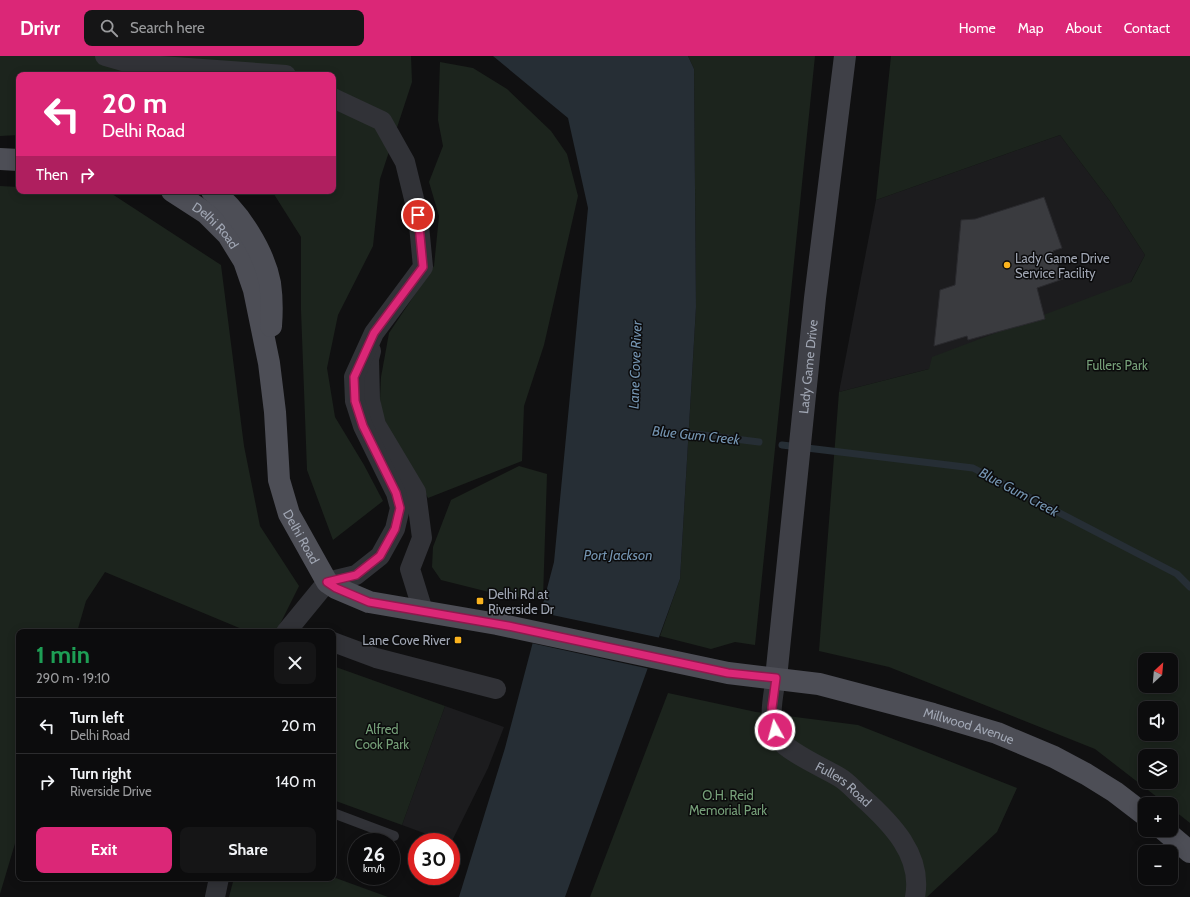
<!DOCTYPE html>
<meta charset="utf-8">
<style>
body{margin:0;font-family:Cabin,sans-serif;background:#151516;color:#f1f3f6;height:100vh;display:flex;flex-direction:column;font-size:15px;white-space:nowrap}
*{box-sizing:border-box;margin:0}
p{font-size:13px;color:#9a9b9d}
.icon{flex:none;width:22px;height:22px;fill:none;stroke:currentColor;stroke-width:2;stroke-linecap:round;stroke-linejoin:round}
.map{position:relative;flex:1;overflow:hidden}
.sheet{position:absolute;left:16px;top:573px;width:320px;height:252px;display:flex;flex-direction:column;background:#0c0c0d;border-radius:8px;box-shadow:0 2px 10px #0003,0 0 0 1px #2c2c2e}
.sheet>*{flex:none}
.banner{position:absolute;left:16px;top:16px;width:320px;height:122px;border-radius:8px;box-shadow:0 2px 10px #0003,0 0 0 1px #2c2c2e;background:#db2777;color:#fff;overflow:hidden}
.needle{width:26px;rotate:26deg}
.tools{position:absolute;left:1138px;top:597px;display:grid;gap:8px}
.tools a{display:grid;place-items:center;width:40px;height:40px;border-radius:8px;background:#0c0c0d;box-shadow:0 2px 10px #0003,0 0 0 1px #2c2c2e;font-size:20px}
.speed{position:absolute;left:348px;top:777px;display:flex;gap:8px;font-size:20px;font-weight:700;text-align:center}
.speed>*{display:grid;place-content:center;width:52px;height:52px;border-radius:50%;background:#0c0c0d;box-shadow:0 2px 10px #0003,0 0 0 1px #2c2c2e;line-height:1}
.speed small{font-size:10px;font-weight:400}
.speed .limit{border:6px solid #d22;background:#fff;color:#111}
.pin{position:absolute;display:grid;place-items:center;width:34px;height:34px;color:#fff;margin:-17px;border:2px solid #fff;border-radius:50%;box-shadow:0 1px 4px #0007}
.me{position:absolute;width:44px;margin:-22px;rotate:353deg;stroke-linejoin:round;filter:drop-shadow(0 0 3px #0008)}
.turn{display:flex;align-items:center;gap:14px;height:84px;padding:0 20px;font-size:18px}
.turn .icon{width:52px;height:52px;stroke-width:2.5}
.turn b{display:block;font-size:28px;line-height:34px}
.then{display:flex;align-items:center;height:38px;padding:0 20px;background:#0003;gap:8px;font-size:15px}
.round{display:grid;place-items:center;flex:none;width:42px;height:42px;border-radius:8px;background:#151516}
.headline{display:flex;align-items:center;justify-content:space-between;height:68px;padding:0 20px}
h1{font-size:24px;font-weight:700;line-height:30px;color:#1e9e55}
.primary-button{display:flex;gap:8px;margin-top:auto;padding:8px 20px}
.primary-button a{flex:1;height:46px;border-radius:8px;background:#db2777;color:#fff;font-size:16px;font-weight:700;line-height:46px;text-align:center}
.primary-button a+a{background:#151516;color:#f1f3f6}
ul{padding:0;list-style:none}
li{display:flex;align-items:center;gap:12px;height:56px;padding:0 20px;border-top:1px solid #2c2c2e}
li div{flex:1}
li b{display:block;font-size:15px}
li em{font-style:normal}
header{display:flex;align-items:center;gap:24px;box-sizing:border-box;height:56px;padding:0 20px;background:#db2777;color:#fff}
header strong{font-size:19px}
nav{display:flex;gap:22px;margin-inline-start:auto;font-size:14px}
.search{width:280px;height:36px;background:#151516;display:flex;align-items:center;gap:10px;box-sizing:border-box;padding:0 14px;border-radius:8px;color:#9a9b9d;font-size:15px}
.map>svg:first-child{display:block}
.built{fill:#1c1c1e}
.green{fill:#1c241d;fill-rule:evenodd}
.water{fill:#262e35}
.pier{fill:#101011}
.lines{fill:none;stroke-linecap:round;stroke-linejoin:round}
.stream{stroke:#262e35;stroke-width:7}
.building{fill:#3a3b3f;stroke:#2a2a2e}
.service{stroke:#313237;stroke-width:10}
.minor{stroke:#313237;stroke-width:20}
.secondary{stroke:#3f4047;stroke-width:22}
.primary{stroke:#4d4e56;stroke-width:22}
.route-casing{stroke:#8e194d;stroke-width:10}
.route{stroke:#db2777;stroke-width:7}
.poi-dot{fill:#fbb31e;stroke:#0b0b0c;stroke-width:1.5}
.labels{text-anchor:middle;dominant-baseline:central;stroke-width:3;stroke-linejoin:round;paint-order:stroke}
.street-label{font-size:13px;fill:#a0a6b3;stroke:#0b0b0c}
.poi-label{font-size:13px;fill:#a0a6b3;stroke:#0b0b0c;text-anchor:start}
.park-label{font-size:13px;fill:#76a079;stroke:#0b0b0c}
.water-label{font-size:14px;font-style:italic;fill:#7494b1;stroke:#0b0b0c}
</style>
<header>
<strong>Drivr</strong>
<div class="search"><svg class="icon" aria-label="search" viewBox="0 0 24 24"><circle cx="10" cy="10" r="6"/><path d="M15 15l6 6"/></svg>Search here</div>
<nav><a>Home</a><a>Map</a><a>About</a><a>Contact</a></nav>
</header>
<div class="map">
<svg width="1190" height="841" viewBox="0 0 1190 841">
<rect width="100%" height="100%" fill="#101011"/>
<path class="built" d="M1060,79L1110,145L1145,199L1120,246L1019,290L839,336L876,144Z
M445,650L504,671L488,712L451,787L402,769Z"/>
<path class="green" d="M0,0H411L412,26L380,123L373,190L338,259L327,312L335,361L364,409L383,445L333,484L307,414L301,254V181L272,135H333V19H19V79L0,80Z
M688,0H815L755,589L735,586L711,593L660,580L680,523L696,251L694,13Z
M891,0H1190V767L1171,752V748H1166L1095,693L889,611L819,595L839,336L929,313L932,301L1131,226L1145,199L1110,145L1060,79L876,144ZM1145,604H1171V630H1145ZM1145,652H1171V678H1145ZM1145,700H1171V726H1145Z
M440,6L473,12L507,33L551,75L567,98L578,140L544,289L524,350L522,405L428,442L383,362L380,343L381,321L389,277L434,210L439,160L429,126L443,90L438,64Z
M0,130L19,131V135L109,136L221,209L244,390L260,470L299,530L276,576H249L105,516L86,545L77,576H19V774L0,838Z
M519,410L547,418L543,542L509,541L441,524L432,511L433,491L451,444Z
M333,610L445,650L402,769L333,744Z
M668,637L756,656L858,669L1017,732L997,776L927,841H590Z
M333,821L388,841H229L234,822H333Z"/>
<path class="water" d="M493,0H688L694,13L696,251L680,523L565,841H459L505,692L554,506L588,152L568,62Z"/>
<path class="pier" d="M538,556L661,582L650,613L531,587Z"/>
<g class="lines">
<path class="stream" d="M679,376L759,386
M782,389L973,412L1177,518L1190,531"/>
</g>
<path class="building" d="M1044,141L1062,192L1053,195L1063,223L1037,232L1045,263L968,284L967,280L934,290L940,234L955,229L961,164L975,163Z"/>
<g class="lines">
<path class="service" d="M333,757L394,780"/>
<g class="minor">
<path d="M105,0L133,8L286,19"/>
<path d="M371,295L369,303L370,344L376,369L416,436L422,482L410,513L423,555"/>
<path d="M286,576L327,526L356,519L380,500L395,473L400,452L396,437L363,370L355,345L354,321L374,277L423,211L418,159L405,106L382,65L333,42"/>
<path d="M333,586L376,602L496,633"/>
<path id="s1" d="M776,622C773,641 767,665 778,682C787,696 824,712 839,721C848,726 855,735 862,741C891,767 923,799 915,841"/>
<path d="M215,841L219,822"/>
</g>
<path class="secondary" id="s2" d="M776,622L815,242L845,0"/>
<g class="primary">
<path d="M0,103L19,104"/>
<path id="s3" d="M172,135L206,157L228,179L244,205L254,234L269,307L275,356L279,424L289,458L327,526L336,532L369,546L497,568L728,617L819,628L933,658L997,677L1054,701L1086,718L1115,736L1145,759"/>
<path d="M212,135C239,154 264,196 270,227C272,241 272,257 271,270"/>
<path d="M1164,774L1190,796"/>
</g>
</g>
<g class="lines">
<defs>
<path id="route" d="M418,159L423,211L374,277L354,321L355,345L363,370L396,437L400,452L395,473L380,500L356,519L327,526L336,532L369,546L508,570L728,617L776,622L772,652L775,674"/>
</defs>
<use href="#route" class="route-casing"/>
<use href="#route" class="route"/>
</g>
<g class="poi-dot">
<circle cx="1007" cy="209" r="4"/>
<rect x="476" y="541" width="8" height="8" rx="2"/>
<rect x="454" y="580" width="8" height="8" rx="2"/>
</g>
<g class="labels">
<g class="street-label">
<text stroke="none"><textPath href="#s3" startOffset="56">Delhi Road</textPath></text>
<text stroke="none"><textPath href="#s2" startOffset="313">Lady Game Drive</textPath></text>
<text stroke="none"><textPath href="#s3" startOffset="386">Delhi Road</textPath></text>
<text stroke="none"><textPath href="#s3" startOffset="1098">Millwood Avenue</textPath></text>
<text stroke="none"><textPath href="#s1" startOffset="142">Fullers Road</textPath></text>
</g>
<g class="poi-label">
<text x="1015" y="202">Lady Game Drive<tspan x="1015" dy="15">Service Facility</tspan></text>
<text x="488" y="538">Delhi Rd at<tspan x="488" dy="15">Riverside Dr</tspan></text>
<text x="450" y="584" text-anchor="end">Lane Cove River</text>
</g>
<g class="park-label">
<text x="1117" y="309">Fullers Park</text>
<text x="382" y="673">Alfred<tspan x="382" dy="15">Cook Park</tspan></text>
<text x="728" y="739">O.H. Reid<tspan x="728" dy="15">Memorial Park</tspan></text>
</g>
<g class="water-label">
<text transform="translate(635 309) rotate(-88)">Lane Cove River</text>
<text transform="translate(696 379) rotate(6)">Blue Gum Creek</text>
<text transform="translate(1019 436) rotate(28)">Blue Gum Creek</text>
<text x="618" y="499">Port Jackson</text>
</g>
</g>
</svg>
<div class="tools">
<a><svg class="needle" viewBox="-14 -14 28 28"><path d="M0-13l5 13h-10z" fill="#e53935"/><path d="M0 13l5-13h-10z" fill="#9a9b9d"/></svg></a>
<a><svg class="icon" aria-label="sound" viewBox="0 0 24 24"><path d="M4 9h4l5-4v14l-5-4H4zM17 9q2 3 0 6"/></svg></a>
<a><svg class="icon" aria-label="layers" viewBox="0 0 24 24"><path d="M12 4l9 5-9 5-9-5zM3 14l9 5 9-5"/></svg></a>
<a>+</a>
<a>−</a>
</div>
<div class="speed"><div>26<small>km/h</small></div><div class="limit">30</div></div>
<div class="pin" style="left:418px;top:159px;background:#d93025"><svg class="icon" aria-label="arrive" viewBox="0 0 24 24"><path d="M6 21V4h12l-3 4 3 4H6"/></svg></div>
<svg class="me" style="left:775px;top:674px" viewBox="-20 -20 40 40"><circle r="17" fill="#db2777" stroke="#fff" stroke-width="3"/><path d="M0-11L8 9 0 5-8 9z" fill="#fff"/></svg>
<div class="banner">
<div class="turn"><svg class="icon" aria-label="left" viewBox="0 0 24 24"><path d="M17 20v-9H6M10 6l-5 5 5 5"/></svg><div><b>20 m</b>Delhi Road</div></div>
<div class="then">Then<svg class="icon" aria-label="right" viewBox="0 0 24 24"><path d="M7 20v-9h11M14 6l5 5-5 5"/></svg></div>
</div>
<section class="sheet">
<div class="headline"><div><h1>1 min</h1><p>290 m · 19:10</p></div><a class="round"><svg class="icon" aria-label="close" viewBox="0 0 24 24"><path d="M6 6l12 12M18 6L6 18"/></svg></a></div>
<ul>
<li><svg class="icon" aria-label="left" viewBox="0 0 24 24"><path d="M17 20v-9H6M10 6l-5 5 5 5"/></svg><div><b>Turn left</b><p>Delhi Road</p></div><em>20 m</em></li>
<li><svg class="icon" aria-label="right" viewBox="0 0 24 24"><path d="M7 20v-9h11M14 6l5 5-5 5"/></svg><div><b>Turn right</b><p>Riverside Drive</p></div><em>140 m</em></li>
</ul>
<div class="primary-button"><a>Exit</a><a>Share</a></div>
</section>
</div>
